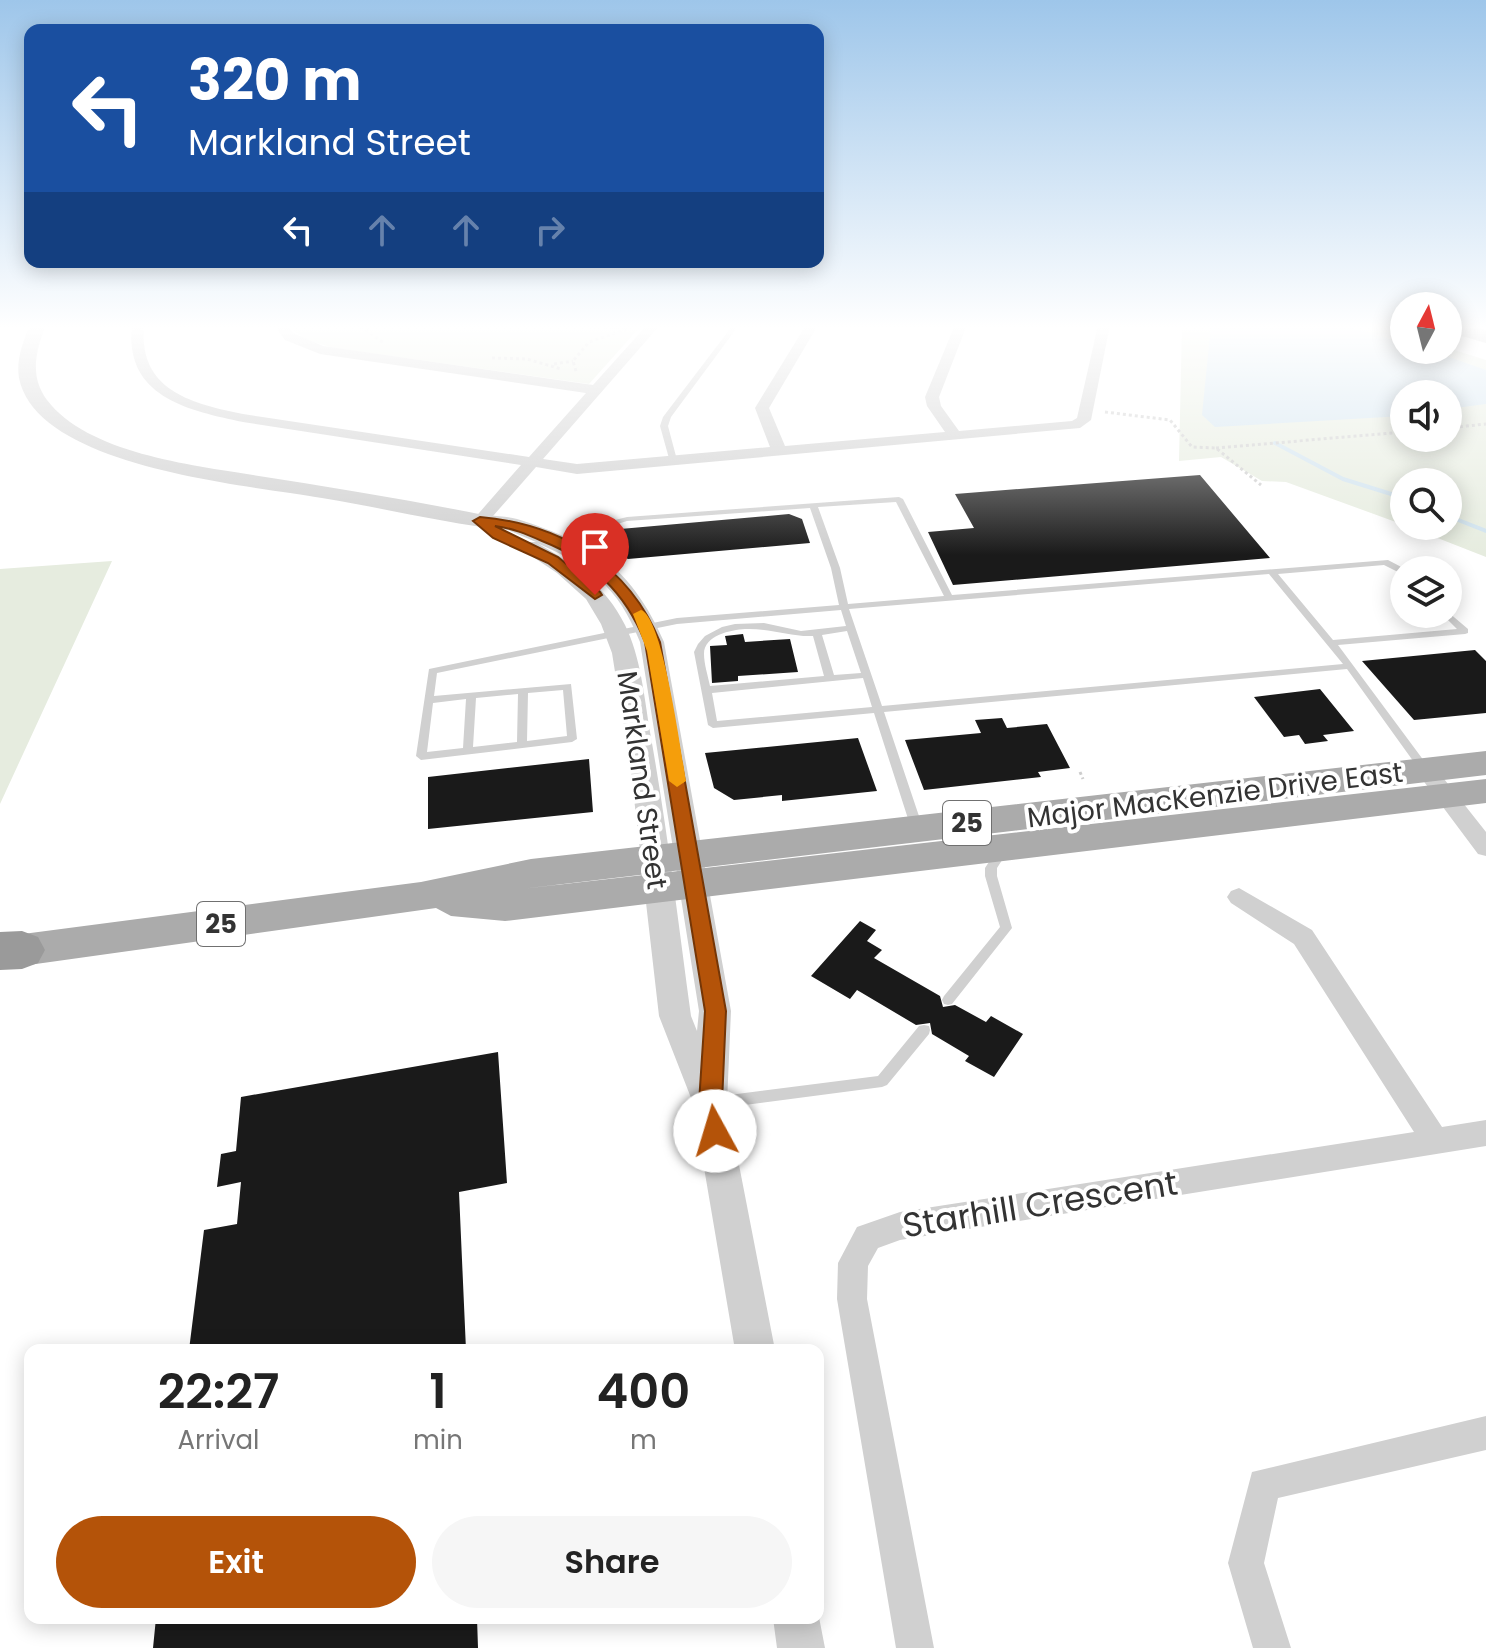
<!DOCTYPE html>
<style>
body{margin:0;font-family:Poppins,sans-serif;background:#f6f6f6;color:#222;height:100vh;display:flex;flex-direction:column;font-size:30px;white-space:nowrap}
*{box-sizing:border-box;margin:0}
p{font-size:26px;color:#767676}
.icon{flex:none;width:44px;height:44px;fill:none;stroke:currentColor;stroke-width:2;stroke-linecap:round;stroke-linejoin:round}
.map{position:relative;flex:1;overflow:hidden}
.drawer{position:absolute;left:24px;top:1344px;width:800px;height:280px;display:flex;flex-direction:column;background:#fff;border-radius:16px;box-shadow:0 4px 20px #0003}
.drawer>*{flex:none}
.hud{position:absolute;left:24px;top:24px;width:800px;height:244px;border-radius:16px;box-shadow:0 4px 20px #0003;background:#1a4fa0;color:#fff;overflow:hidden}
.needle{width:52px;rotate:7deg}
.controls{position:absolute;left:1390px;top:292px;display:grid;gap:16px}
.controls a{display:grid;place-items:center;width:72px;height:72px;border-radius:50%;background:#fff;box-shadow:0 4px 20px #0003;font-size:40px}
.pin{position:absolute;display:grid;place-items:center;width:68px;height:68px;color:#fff;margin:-82px -34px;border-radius:50% 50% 50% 0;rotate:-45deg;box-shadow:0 0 8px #0007}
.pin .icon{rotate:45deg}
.me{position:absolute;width:88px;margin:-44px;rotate:354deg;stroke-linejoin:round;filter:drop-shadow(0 0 6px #0008)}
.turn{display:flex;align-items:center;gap:28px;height:168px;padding:0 32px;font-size:36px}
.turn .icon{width:104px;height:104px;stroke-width:2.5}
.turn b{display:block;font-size:56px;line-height:68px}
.lanes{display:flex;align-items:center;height:76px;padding:0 32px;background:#0003;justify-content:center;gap:40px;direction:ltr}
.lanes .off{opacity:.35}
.eta{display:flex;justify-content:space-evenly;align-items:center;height:136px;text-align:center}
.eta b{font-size:48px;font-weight:600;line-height:56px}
.action{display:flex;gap:16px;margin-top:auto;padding:16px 32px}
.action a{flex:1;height:92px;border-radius:48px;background:#b45309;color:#fff;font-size:32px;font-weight:600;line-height:92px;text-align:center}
.action a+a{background:#f6f6f6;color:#222}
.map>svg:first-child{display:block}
.green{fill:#e6ecdf;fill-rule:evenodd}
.water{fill:#cfe2ee}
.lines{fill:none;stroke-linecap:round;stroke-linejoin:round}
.stream{stroke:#cfe2ee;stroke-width:4}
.building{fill:#1a1a1a}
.path{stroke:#cdcdcd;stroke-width:3;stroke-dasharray:3 3;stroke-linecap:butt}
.service{fill:#d0d0d0;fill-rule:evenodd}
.minor{fill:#d0d0d0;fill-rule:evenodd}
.tertiary{fill:#d0d0d0;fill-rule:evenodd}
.primary{fill:#ababab;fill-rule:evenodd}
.motorway{fill:#9a9a9a;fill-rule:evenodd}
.route{fill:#b45309;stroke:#753606;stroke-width:2}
.slow{fill:#f59e0b}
.labels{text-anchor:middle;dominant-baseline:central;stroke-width:8;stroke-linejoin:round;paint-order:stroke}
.shield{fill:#fff;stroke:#707070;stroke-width:2}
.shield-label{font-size:26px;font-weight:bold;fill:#333}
.street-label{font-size:28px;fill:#333;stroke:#fff}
.near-street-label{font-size:34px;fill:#333;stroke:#fff}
</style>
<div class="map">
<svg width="1486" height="1648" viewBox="0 0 1486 1648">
<rect width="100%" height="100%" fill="#fff"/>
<path class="green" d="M287,325H625L640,327L589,384L334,348L306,340Z
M1182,325H1377L1404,334V350L1448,348L1486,360V557L1407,526H1448V482H1404V525L1286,482L1262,481L1221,457L1179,461ZM1404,394H1448V438H1404Z
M112,561L0,804V569Z"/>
<path class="water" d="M1211,325H1341L1404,343V350H1429L1486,370V404L1448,409V394H1404V416L1215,427L1202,415Z"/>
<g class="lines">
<path class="stream" d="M1275,443L1343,479L1404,498
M1448,516L1486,531"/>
</g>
<path class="building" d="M1200,475L1270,558L953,585L928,532L974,528L955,494Z
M789,514L802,519L810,543L628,559L610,548L609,530Z
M743,634L745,642L790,639L798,672L738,676V681L712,683L710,646L727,645L725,636Z
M1475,650L1486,661V713L1414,720L1362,661Z
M1320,689L1354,731L1323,735L1328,741L1305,744L1299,735L1284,737L1254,697Z
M1002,718L1007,728L1047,724L1070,768L1038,772L1041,777L924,790L905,740L981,733L975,720Z
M858,738L877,791L782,801V795L734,800L714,788L705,753Z
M589,759L593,812L428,829V777Z
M860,921L876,930L867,941L882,950L874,958L940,996L943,1007L955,1005L986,1022L991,1016L1023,1034L994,1077L965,1061L969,1056L932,1034L930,1023L916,1025L857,990L850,999L811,976Z
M498,1052L507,1183L459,1192L466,1350H189L204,1230L237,1224L241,1182L217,1187L221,1154L236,1151L241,1097Z
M156,1618H477L478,1648H153Z"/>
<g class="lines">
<path class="path" d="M332,325H368
M562,325L620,328
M361,326L385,344
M492,358L527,359L561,369
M554,364L573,361
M576,371L573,361L589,342L630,328
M1105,412L1170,420L1192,447L1216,448L1261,485
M1448,428L1486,424
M1216,448L1404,432
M1080,772L1083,779"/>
<path class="service" d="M733,325H739L671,417L668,426L677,460L670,462L660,426L663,417Z
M899,497L903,499L952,595L1388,560L1407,570H1404V575L1384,565L1278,574L1333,640L1457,629L1442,614H1448V612L1468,629V633L1465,634L1338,645L1430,769L1425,773L1421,772L1347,669L884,712L923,828L917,832L911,828L874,713L713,728L708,725L694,652L698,644L705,636L722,627L735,624L764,623L801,631L846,626L841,610L677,624L437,673L434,696L571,684L577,739L572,742L421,760L416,756L429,669L677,618L839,605L831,568L810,508L627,521L601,529L578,552H572V548L595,525L627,517ZM896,502L944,596L848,604L840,568L818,507ZM1269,574L1343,664L882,706L849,609ZM745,629C769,628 790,637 813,636L824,676L710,686C708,676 704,664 704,654C704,635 731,630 745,629ZM847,631L861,673L834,675L822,635ZM863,678L872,707L717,721L712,693ZM563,690L567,736L527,741L528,693ZM518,694L517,742L473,747L476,698ZM466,699L463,748L427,752L433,703Z
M1002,847L1006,848L1008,851L997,868V876L1012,928L952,1004L948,1005L944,1004L942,1000L944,996L1000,927L985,876V868L998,848Z
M924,1025L929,1026L930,1030L929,1034L887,1085L882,1087L714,1109L709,1107L707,1103L709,1099L714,1097L878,1076L919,1026Z"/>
<path class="minor" d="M132,325H144C138,390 190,403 243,414L529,457L586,393L320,354L285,340L274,325H286L295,334L323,346L593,385L647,325H660L543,459L577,464L770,447L755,408L806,325H818L769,408L785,446L945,432L927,406L925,397L955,325H967L939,397L941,406L959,431L1072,421L1077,418L1098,325H1110L1091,420L1080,428L577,474L536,467L486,524L480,526L472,521L521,465L243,422C186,410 124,396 132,325Z
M1426,763L1433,765L1486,832V856L1478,854L1419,775L1416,770L1419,765Z
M1239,888L1312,930L1442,1127L1486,1120V1146L900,1240L878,1248L868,1266L867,1299L934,1648H896L837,1299L838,1263L857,1227L900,1212L1414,1132L1294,944L1231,903L1227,897L1231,891Z
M1486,1416V1450L1278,1498L1264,1563L1291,1648H1253L1228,1563L1252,1472Z"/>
<path class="tertiary" d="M30,325H46C36,350 29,376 47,400C87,453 191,465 253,475C325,486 397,498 469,512C484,516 501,515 517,519C538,525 576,540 594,552C627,573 649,607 664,642L731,1011L727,1103L775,1350H735L693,1103L659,1016L631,772L612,653L601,624L586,599L557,573L518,547L521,542H536L508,530C446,524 384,508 322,498C248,485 37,468 19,378C16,359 23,342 30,325ZM537,543C591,567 618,586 640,642L699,1011L697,1031L691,1016C678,921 667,826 650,732C644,696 641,658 625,625C606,586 574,564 537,543Z
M818,1612L825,1648H777L773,1618H818Z"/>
<path class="primary" d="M1448,325H1468L1486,330V343L1448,332Z
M1486,751V775L521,889L1486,779V803L505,921L451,916L436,908L0,969V937L421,882L531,859Z"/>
<path class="motorway" d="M22,931L38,937L45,950L38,963L22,969L0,970V932Z"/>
</g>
<linearGradient id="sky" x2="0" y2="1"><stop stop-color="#9ec6ea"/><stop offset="0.59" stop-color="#fff"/><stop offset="1" stop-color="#fff" stop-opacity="0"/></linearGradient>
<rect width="1486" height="555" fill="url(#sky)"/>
<path class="route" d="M480,517C561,524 629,565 660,642L726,1011L722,1103L727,1131L724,1138L715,1141L707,1138L699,1103L705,1011L645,642C625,592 592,561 542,541C526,534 512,528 495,526L558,557L600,592L602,595L595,599L548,563L493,538L473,521Z"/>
<path class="slow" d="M641,610C663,617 681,753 686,781L677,787L669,781L647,651L633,614Z"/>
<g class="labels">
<g class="shield">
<rect x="943" y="801" width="48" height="44" rx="6"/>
<rect x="197" y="902" width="48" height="44" rx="6"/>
</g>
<g class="shield-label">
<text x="967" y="823">25</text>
<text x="221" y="924">25</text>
</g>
<g class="street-label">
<text transform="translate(642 780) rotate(82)">Markland Street</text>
<text transform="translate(1215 795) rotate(-7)">Major MacKenzie Drive East</text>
</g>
<g class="near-street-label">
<text transform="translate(1040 1204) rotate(-9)">Starhill Crescent</text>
</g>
</g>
</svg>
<div class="controls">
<a><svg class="needle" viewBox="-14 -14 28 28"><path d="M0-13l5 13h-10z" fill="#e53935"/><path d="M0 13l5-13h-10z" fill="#767676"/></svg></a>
<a><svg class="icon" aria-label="sound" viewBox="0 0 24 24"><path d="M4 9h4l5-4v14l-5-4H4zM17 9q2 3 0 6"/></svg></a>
<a><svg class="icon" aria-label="search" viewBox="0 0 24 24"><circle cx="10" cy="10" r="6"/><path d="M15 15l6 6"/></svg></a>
<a><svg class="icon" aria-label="layers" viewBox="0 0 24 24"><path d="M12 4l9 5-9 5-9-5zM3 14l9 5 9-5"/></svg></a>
</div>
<div class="pin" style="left:595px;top:595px;background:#d93025"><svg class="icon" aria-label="arrive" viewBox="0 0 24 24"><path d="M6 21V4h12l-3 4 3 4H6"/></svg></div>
<svg class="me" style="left:715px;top:1131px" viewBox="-20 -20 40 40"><circle r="19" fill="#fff"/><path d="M0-13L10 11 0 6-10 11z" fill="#b45309"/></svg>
<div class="hud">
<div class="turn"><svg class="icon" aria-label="left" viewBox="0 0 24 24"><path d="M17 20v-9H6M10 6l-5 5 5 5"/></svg><div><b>320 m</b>Markland Street</div></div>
<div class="lanes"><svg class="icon" aria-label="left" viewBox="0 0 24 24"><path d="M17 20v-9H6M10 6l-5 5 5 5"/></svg><svg class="icon off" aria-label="ahead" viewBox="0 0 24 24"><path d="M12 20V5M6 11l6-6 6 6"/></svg><svg class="icon off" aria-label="ahead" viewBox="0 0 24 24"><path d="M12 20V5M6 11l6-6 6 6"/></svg><svg class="icon off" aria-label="right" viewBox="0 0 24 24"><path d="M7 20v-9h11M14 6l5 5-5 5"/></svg></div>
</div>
<section class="drawer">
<div class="eta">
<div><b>22:27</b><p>Arrival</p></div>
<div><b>1</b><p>min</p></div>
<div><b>400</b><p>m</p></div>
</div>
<div class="action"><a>Exit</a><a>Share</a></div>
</section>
</div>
